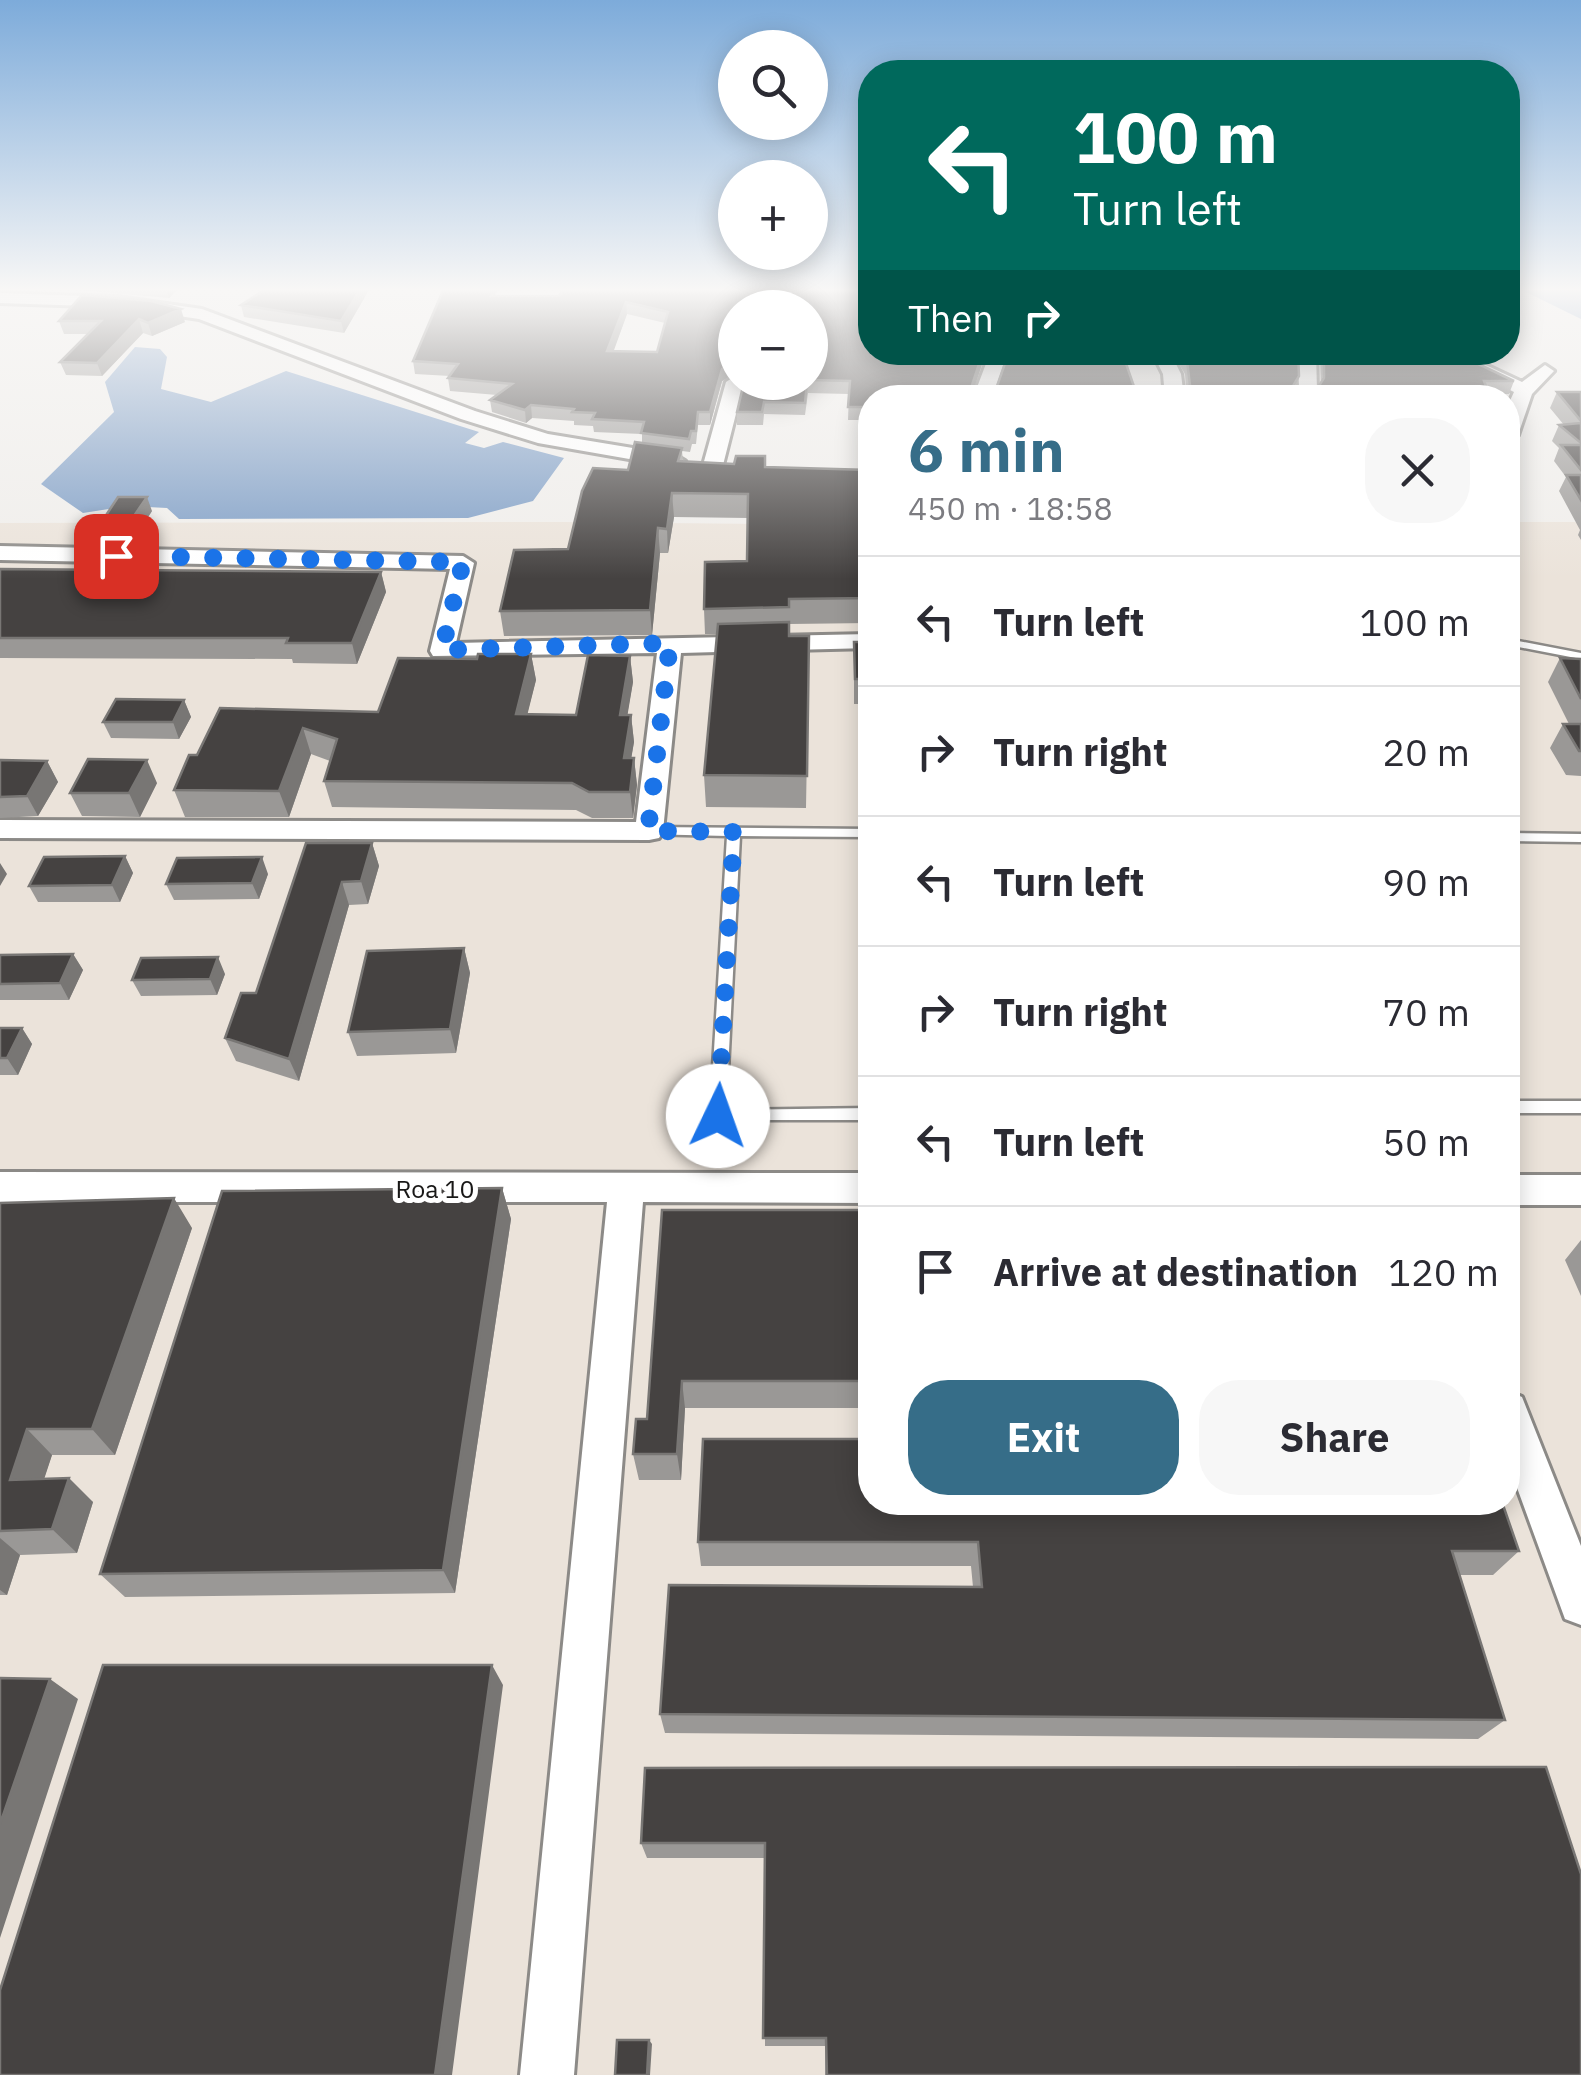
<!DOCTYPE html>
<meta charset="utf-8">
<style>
body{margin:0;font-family:"IBM Plex Sans",sans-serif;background:#f7f7f7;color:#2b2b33;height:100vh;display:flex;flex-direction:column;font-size:38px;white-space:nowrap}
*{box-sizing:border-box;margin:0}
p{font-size:32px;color:#7c7c81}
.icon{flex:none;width:55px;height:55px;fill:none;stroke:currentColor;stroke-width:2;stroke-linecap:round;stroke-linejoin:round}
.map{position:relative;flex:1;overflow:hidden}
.details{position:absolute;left:858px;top:385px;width:662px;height:1130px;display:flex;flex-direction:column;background:#fff;border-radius:40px;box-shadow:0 5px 25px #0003}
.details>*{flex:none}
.banner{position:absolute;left:858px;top:60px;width:662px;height:305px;border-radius:40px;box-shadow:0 5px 25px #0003;background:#00695c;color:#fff;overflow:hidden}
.tools{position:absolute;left:718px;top:30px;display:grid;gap:20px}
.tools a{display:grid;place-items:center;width:110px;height:110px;border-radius:50%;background:#fff;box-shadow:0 5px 25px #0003;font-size:50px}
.pin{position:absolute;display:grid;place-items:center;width:85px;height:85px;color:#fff;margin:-42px;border-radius:20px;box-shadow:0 5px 15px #0006}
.me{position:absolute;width:110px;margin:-55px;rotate:3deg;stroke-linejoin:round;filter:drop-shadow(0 0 8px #0008)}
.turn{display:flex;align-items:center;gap:35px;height:210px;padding:0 50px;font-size:45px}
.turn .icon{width:130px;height:130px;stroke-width:2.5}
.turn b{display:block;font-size:70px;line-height:85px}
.then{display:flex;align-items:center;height:95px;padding:0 50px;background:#0003;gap:20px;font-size:38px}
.round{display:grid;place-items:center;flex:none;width:105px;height:105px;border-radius:40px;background:#f7f7f7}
.overview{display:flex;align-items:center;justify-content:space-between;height:170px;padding:0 50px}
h1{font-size:60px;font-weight:700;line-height:75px;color:#366d88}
.primary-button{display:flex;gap:20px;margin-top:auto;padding:20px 50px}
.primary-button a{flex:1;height:115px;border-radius:40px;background:#366d88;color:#fff;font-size:40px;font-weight:700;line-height:115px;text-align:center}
.primary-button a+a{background:#f7f7f7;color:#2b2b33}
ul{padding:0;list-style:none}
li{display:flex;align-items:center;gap:30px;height:130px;padding:0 50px;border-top:2px solid #e1e1e2}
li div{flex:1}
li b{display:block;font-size:38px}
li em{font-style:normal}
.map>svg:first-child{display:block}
.built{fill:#ebe3da}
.water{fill:#7d9dc5}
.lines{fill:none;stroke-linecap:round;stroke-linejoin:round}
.lane-casing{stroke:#8c8a87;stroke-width:5}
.street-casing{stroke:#8c8a87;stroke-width:6}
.lane{fill:#fff;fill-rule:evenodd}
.street{fill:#fff;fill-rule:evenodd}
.wall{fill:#9a9896;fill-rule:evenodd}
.shaded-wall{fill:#787674}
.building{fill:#454241;stroke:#787674;stroke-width:2.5;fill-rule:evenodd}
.route{stroke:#1a73e8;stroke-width:18;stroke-dasharray:0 32.4}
.labels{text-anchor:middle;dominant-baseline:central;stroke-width:10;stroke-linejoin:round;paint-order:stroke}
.street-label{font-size:25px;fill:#191817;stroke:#fff}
</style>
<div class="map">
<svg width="1581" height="2075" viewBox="0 0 1581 2075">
<rect width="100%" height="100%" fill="#f0eeeb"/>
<path class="built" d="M564,522L870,525V1502H1508V522H1581V2075H0V523Z"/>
<path class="water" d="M1518,288H1581V319Z
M135,347L160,349L167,357L161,389L211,402L286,371L479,432L465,443L484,448L503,442L564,458L533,501L468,518L179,519L167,508L128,506L83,513L41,484L114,412L105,382Z"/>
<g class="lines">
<defs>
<path id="lane" d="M1508,639L1581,653V659L1508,645Z
M649,827L870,829V837L740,836L726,1110L870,1108V1120H712L710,1116L727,836L644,834L642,831Z
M1508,833L1581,834V842L1508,841Z
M1508,1101H1581V1113H1508Z"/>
<path id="street" d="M776,288H793L778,308H760Z
M0,293L118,297L202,309L475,411L548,434L675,455L685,461L675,467L538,443L461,419L199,319L118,307L0,303Z
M982,352H1001L1006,357L992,398H973L987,361Z
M1152,352H1170L1181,374L1184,398H1165L1163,374Z
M1298,352H1316L1317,391L1313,398H1293L1299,390Z
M1433,352H1458L1522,382L1545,365L1554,371L1532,394L1518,435L1508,441V405L1514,392Z
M735,376V382H744L723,465L720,469H706L703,465L726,382Z
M0,546L463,556L474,563L456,643L870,634V648L681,653L663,831L659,838L649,840L0,838V820L636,822L657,653L433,656L430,651L450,569L0,560Z
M0,1172L870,1173V1203L643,1202L574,2075H520L607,1202H0Z
M1508,1175H1581V1205H1508Z
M1508,1391L1522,1397L1581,1546V1625L1565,1619L1508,1463Z"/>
</defs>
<use href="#lane" class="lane-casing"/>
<use href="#street" class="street-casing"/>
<use href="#lane" class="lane"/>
<use href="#street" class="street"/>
</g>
<path class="wall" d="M56,288H179L169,298Z
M267,288H370L344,333L244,317L241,305Z
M444,288H500L495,294V296H559L564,288H772L763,299L781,298L788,288H870V352H984L983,361L974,388L996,389L1007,356L1005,352H1157L1154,365L1126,364L1138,398H870V427H863L864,420H848L849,394L808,393L805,415L764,414L763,425H737V412L744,382H810V308H735V373L722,381L710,425H698L696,444H692L690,452L682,451L683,461L734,464L736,456H765L766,467L870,470V623L789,624V636H809L806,808L706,807L704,775L717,634H705L704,609L705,562L747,561L748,518L674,517L668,553H660L652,635L504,636L500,611L514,550L568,549L582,491L593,468L628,470L635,442L642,443V434L594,432L593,426L574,425V421L532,418L526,423L492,412L490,400L497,395L450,391L448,378L450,376L415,374L413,361ZM627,314L665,323L657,352L613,351Z
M82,295L185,322L152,336L143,333L102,376L66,375L60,362L88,334H64L59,321Z
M1172,352H1298L1296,386L1317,389L1321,384L1320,352H1368L1369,357L1514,381L1509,394H1489L1488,398H1181L1183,389L1186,387L1185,374Z
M1557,392H1581V540L1578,535L1580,530L1559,491L1566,477L1554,461L1559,448L1552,441L1559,425H1564L1550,408Z
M152,511L131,543H103L97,529Z
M0,569L381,572L386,592L357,664L293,663L292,659L0,658Z
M854,642H870V704H854Z
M531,654L536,680L527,714L576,715L630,656L633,682L627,715H631L634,742L631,758H634L637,785L633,818H592L576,810L332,807L324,781L330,761L311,754L289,817H185L174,790L197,755L220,708L378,712L477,659Z
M1560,658L1581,659V776L1566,775L1550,748L1563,724H1569L1548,682Z
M184,700L191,717L179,739L111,738L103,722Z
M1508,711L1518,729L1510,746H1508Z
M0,760L47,761L58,782L38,816L0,818Z
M157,783L140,817L82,816L70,793Z
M372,843L379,866L368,904L349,905L299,1081L236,1061L225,1038L256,993Z
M125,856L133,873L120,902H38L29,886Z
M268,874L259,899L174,900L166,884Z
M464,948L470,973L456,1053L357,1056L348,1032Z
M73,954L83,970L69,1000H0V955Z
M225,974L217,995L141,996L132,980Z
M0,1028H22L32,1044L18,1075H0Z
M502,1188L511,1219L455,1593L125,1597L100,1574Z
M0,1203L192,1228L115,1455H52L44,1478L93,1502L77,1553L20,1555L7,1595H0Z
M662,1210H870V1408H685L681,1480H639L633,1454L647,1419Z
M1581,1240V1296L1565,1260Z
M703,1439L1519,1551L1493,1575H1460L1505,1720L1478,1739L665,1733L660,1714L973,1587L971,1566H701L698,1542Z
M645,1768L1581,2075H825V2046H765V1858H647L641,1843Z"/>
<path class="shaded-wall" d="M166,288H179L169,298Z
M361,288H370L344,333L341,321Z
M486,288H500L495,294L496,303L484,291Z
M762,288H772L757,306V294Z
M626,302L627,314L609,364L607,351Z
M181,309L185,322L152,336L148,323Z
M139,319L143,333L102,376L97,363Z
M983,352V361L971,398V388Z
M735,360V373L722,381L710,425V412L722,369Z
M531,405L532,418L526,423L525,410Z
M672,493L674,517L668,553L667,529Z
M147,497L152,511L131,543L125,529Z
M658,528L660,553L652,635L650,610Z
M381,572L386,592L357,664L352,643Z
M531,654L536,680L521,740L516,714Z
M630,656L633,682L623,742L620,715Z
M184,700L191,717L179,739L173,722Z
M631,715L634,742L627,784L624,758Z
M303,728L311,754L289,817L279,791Z
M634,758L637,785L633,818L630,792Z
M147,760L157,783L140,817L129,793Z
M47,761L58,782L38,816L27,796Z
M372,843L379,866L368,904L361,881Z
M125,856L133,873L120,902L112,885Z
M262,857L268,874L259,899L252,883Z
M0,863L7,874L0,886Z
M342,882L349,905L299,1081L289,1059Z
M464,948L470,973L456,1053L450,1029Z
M73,954L83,970L69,1000L60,983Z
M218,957L225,974L217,995L210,979Z
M22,1028L32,1044L18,1075L7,1058Z
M502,1188L511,1219L455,1593L443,1570Z
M174,1198L192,1228L115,1455L92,1429Z
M682,1381L685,1408L681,1480L677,1454Z
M27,1429L52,1455L36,1504L10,1480Z
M69,1478L93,1502L77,1553L52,1529Z
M0,1538L20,1555L7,1595L0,1590Z
M492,1665L503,1685L452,2075H435Z
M50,1679L78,1699L0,1938V1824Z
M649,2040L652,2044L650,2075H647Z"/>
<path class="building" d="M267,288H361L341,321L241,305Z
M444,288H486L484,291H495L491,296H559L564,288H762L757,294V299L781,298L788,288H870V352H983L971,388L996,389L1009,352H1122L1138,398H870V415H864V407H848L850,381L810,380V308H735V360L722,369L710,412H698L696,431H691L689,439L641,433L644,422L592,419L595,413L572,412L574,409L531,405L525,410L490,400L512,384L448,378L458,364L413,361ZM626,302L668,312L657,352L607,351Z
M82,295L151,301L181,309L148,323L139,319L97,363L60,362L101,321H59Z
M1182,352H1298L1299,376L1293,386L1317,389L1324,378V352H1368L1370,354L1361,357L1466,358L1514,381H1484L1489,394L1460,392L1464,398H1186L1183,389L1190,385L1187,361Z
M744,382H807L805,403L764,402L762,412H737Z
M1557,392H1581V421Z
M1581,423V443L1559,425Z
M635,442L682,448L678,461L734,464L736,456H765V467L870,470V598L789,599V607L704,609L705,562L747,561L748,494L672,493L667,529L658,528L650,610L500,611L514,550L568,549L582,491L593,468L628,470Z
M1561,445H1581V470Z
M1566,475H1581V500Z
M118,497H147L125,529H97Z
M0,569L381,572L352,643H286L288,638H0Z
M789,622V636H809L807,776L704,775L718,624Z
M854,642H870V679H855Z
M478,654H531L516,714L576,715L588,655L630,656L620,715H631L624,758H634L630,792H589L572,783L324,781L337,739L303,728L279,791L174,790L189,755H197L220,708L378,712L398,658L477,659Z
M1560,658L1581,659V699Z
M116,699L184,700L173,722H103Z
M1508,711L1518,729H1508Z
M1563,724H1581V751H1579Z
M88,759L147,760L129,793H70Z
M0,760L47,761L27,796L0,797Z
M306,843H372L361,881L342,882L289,1059L225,1038L241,993H256Z
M125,856L112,885L29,886L44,857Z
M262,857L252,883L166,884L177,858Z
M464,948L450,1029L348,1032L367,951Z
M73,954L60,983L0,984V955Z
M218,957L210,979L132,980L141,958Z
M0,1028H22L7,1058H0Z
M502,1188L443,1570L100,1574L222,1191Z
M174,1198L92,1429H27L10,1480L69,1478L52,1529L0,1531V1203Z
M662,1210H870V1381H682L677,1454H633L636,1419H647Z
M703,1439H870V1502H1502L1519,1551H1452L1505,1720L660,1714L669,1585L982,1587L978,1542H698Z
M103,1665H492L435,2075H0V1990Z
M0,1678L50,1679L0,1824Z
M1546,1767L1581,1874V2075H827L826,2038H763L765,1843H641L645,1768Z
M617,2040H649L647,2075H615Z"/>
<linearGradient id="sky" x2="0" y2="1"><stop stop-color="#7dabda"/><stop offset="0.5" stop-color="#f8f7f6"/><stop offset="1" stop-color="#f8f7f6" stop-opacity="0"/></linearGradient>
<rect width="1581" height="579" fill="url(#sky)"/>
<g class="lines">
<path class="route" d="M116,556L463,562L442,650L670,643L648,831L734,832L718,1116"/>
</g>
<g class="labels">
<g class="street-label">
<text x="435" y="1188">Roa 10</text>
</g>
</g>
</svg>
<div class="tools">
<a><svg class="icon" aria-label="search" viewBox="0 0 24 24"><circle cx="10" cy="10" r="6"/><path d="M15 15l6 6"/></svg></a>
<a>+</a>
<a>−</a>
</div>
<div class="pin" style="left:116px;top:556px;background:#d93025"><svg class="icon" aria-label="arrive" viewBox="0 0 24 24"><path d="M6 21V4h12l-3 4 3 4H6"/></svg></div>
<svg class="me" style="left:718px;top:1116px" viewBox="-20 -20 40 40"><circle r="19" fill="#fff"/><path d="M0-13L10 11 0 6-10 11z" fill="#1a73e8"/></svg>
<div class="banner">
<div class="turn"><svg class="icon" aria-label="left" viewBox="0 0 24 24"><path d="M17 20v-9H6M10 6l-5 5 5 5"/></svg><div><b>100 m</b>Turn left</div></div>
<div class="then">Then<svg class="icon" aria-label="right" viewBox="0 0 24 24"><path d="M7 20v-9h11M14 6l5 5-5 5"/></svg></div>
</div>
<section class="details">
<div class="overview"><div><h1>6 min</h1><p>450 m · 18:58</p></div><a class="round"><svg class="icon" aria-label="close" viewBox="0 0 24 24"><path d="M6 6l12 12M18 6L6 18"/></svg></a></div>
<ul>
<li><svg class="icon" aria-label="left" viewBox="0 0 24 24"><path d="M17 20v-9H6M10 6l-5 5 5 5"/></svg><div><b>Turn left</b></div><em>100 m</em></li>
<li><svg class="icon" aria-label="right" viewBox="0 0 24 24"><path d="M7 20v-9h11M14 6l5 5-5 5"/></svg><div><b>Turn right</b></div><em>20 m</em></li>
<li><svg class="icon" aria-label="left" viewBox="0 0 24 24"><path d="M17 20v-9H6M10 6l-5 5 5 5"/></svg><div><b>Turn left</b></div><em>90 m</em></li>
<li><svg class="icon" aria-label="right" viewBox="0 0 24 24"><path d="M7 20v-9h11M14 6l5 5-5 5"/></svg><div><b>Turn right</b></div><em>70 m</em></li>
<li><svg class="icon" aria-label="left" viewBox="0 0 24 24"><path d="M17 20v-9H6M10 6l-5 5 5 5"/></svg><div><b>Turn left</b></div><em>50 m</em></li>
<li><svg class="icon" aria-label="arrive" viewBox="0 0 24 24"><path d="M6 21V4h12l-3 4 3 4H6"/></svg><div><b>Arrive at destination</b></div><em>120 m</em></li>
</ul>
<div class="primary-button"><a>Exit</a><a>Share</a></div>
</section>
</div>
